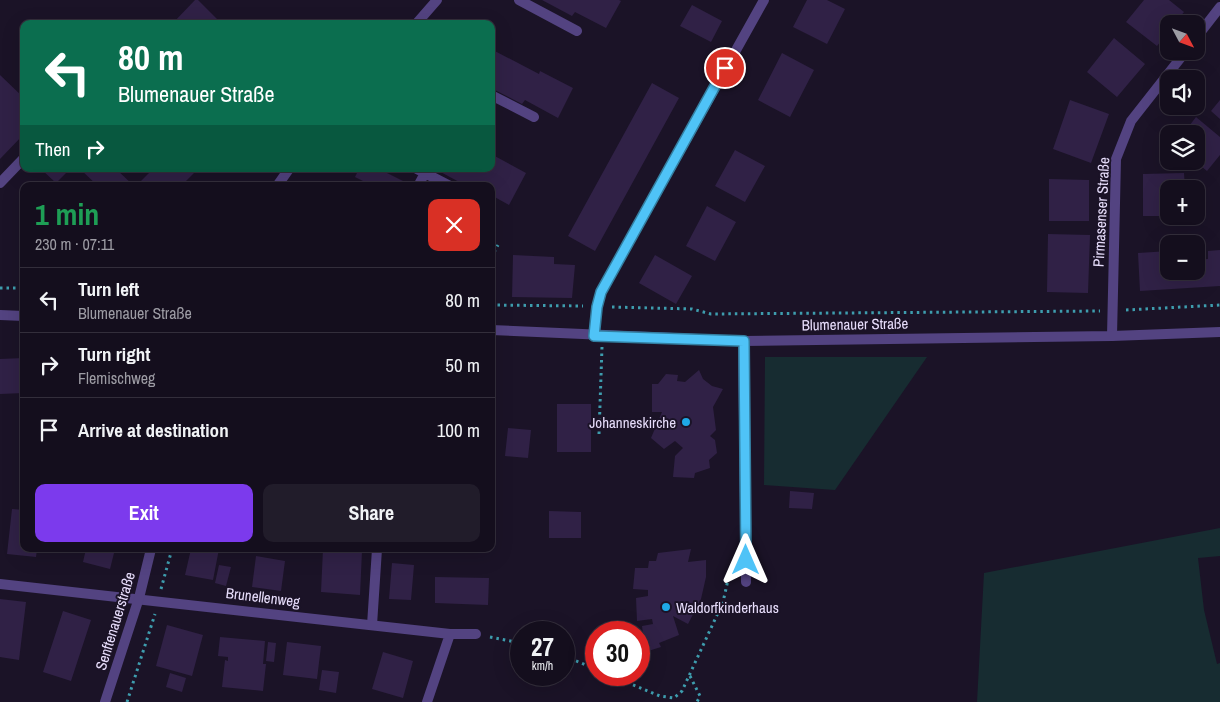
<!DOCTYPE html>
<meta charset="utf-8">
<style>
body{margin:0;font-family:"Archivo Narrow",sans-serif;background:#211c2a;color:#f1f3f6;height:100vh;display:flex;flex-direction:column;font-size:19px;white-space:nowrap}
*{box-sizing:border-box;margin:0}
p{font-size:16px;color:#9d9ca4}
.icon{flex:none;width:28px;height:28px;fill:none;stroke:currentColor;stroke-width:2;stroke-linecap:round;stroke-linejoin:round}
.map{position:relative;flex:1;overflow:hidden}
.side{position:absolute;left:20px;top:182px;width:475px;height:370px;display:flex;flex-direction:column;background:#140e1d;border-radius:10px;box-shadow:0 5px 20px #0002,0 0 0 1px #332e3b}
.side>*{flex:none}
.banner{position:absolute;left:20px;top:20px;width:475px;height:152px;border-radius:10px;box-shadow:0 5px 20px #0002,0 0 0 1px #332e3b;background:#0b6e4f;color:#fff;overflow:hidden}
.needle{width:32px;rotate:131deg}
.controls{position:absolute;left:1160px;top:15px;display:grid;gap:10px}
.controls a{display:grid;place-items:center;width:45px;height:45px;border-radius:10px;background:#140e1d;box-shadow:0 5px 20px #0002,0 0 0 1px #332e3b;font-size:25px}
.speed{position:absolute;left:510px;top:621px;display:flex;gap:10px;font-size:25px;font-weight:700;text-align:center}
.speed>*{display:grid;place-content:center;width:65px;height:65px;border-radius:50%;background:#140e1d;box-shadow:0 5px 20px #0002,0 0 0 1px #332e3b;line-height:1}
.speed small{font-size:12px;font-weight:400}
.speed .limit{border:8px solid #d22;background:#fff;color:#111}
.pin{position:absolute;display:grid;place-items:center;width:42px;height:42px;color:#fff;margin:-21px;border:2px solid #fff;border-radius:50%;box-shadow:0 1px 5px #0007}
.me{position:absolute;width:55px;margin:-28px;rotate:0deg;stroke-linejoin:round;filter:drop-shadow(0 0 4px #0008)}
.turn{display:flex;align-items:center;gap:18px;height:105px;padding:0 15px;font-size:22px}
.turn .icon{width:65px;height:65px;stroke-width:2.5}
.turn b{display:block;font-size:35px;line-height:42px}
.then{display:flex;align-items:center;height:48px;padding:0 15px;background:#0003;gap:10px;font-size:19px}
.round{display:grid;place-items:center;flex:none;width:52px;height:52px;border-radius:10px;background:#211c2a}
.head{display:flex;align-items:center;justify-content:space-between;height:85px;padding:0 15px}
h1{font-size:30px;font-weight:800;line-height:38px;color:#1e9e55}
.button{display:flex;gap:10px;margin-top:auto;padding:10px 15px}
.button a{flex:1;height:58px;border-radius:10px;background:#7c3aed;color:#fff;font-size:20px;font-weight:800;line-height:58px;text-align:center}
.button a+a{background:#211c2a;color:#f1f3f6}
ul{padding:0;list-style:none}
li{display:flex;align-items:center;gap:15px;height:65px;padding:0 15px;border-top:1px solid #332e3b}
li div{flex:1}
li b{display:block;font-size:19px}
li em{font-style:normal}
.map>svg:first-child{display:block}
.green{fill:#172c31}
.building{fill:#302146}
.lines{fill:none;stroke-linecap:round;stroke-linejoin:round}
.path{stroke:#3e9dae;stroke-width:3;stroke-dasharray:2.5 4;stroke-linecap:butt}
.service{stroke:#534381;stroke-width:10}
.minor{stroke:#534381;stroke-width:10}
.tertiary{stroke:#534381;stroke-width:10}
.route-casing{stroke:#337fa1;stroke-width:12}
.route{stroke:#4fc3f7;stroke-width:9}
.poi-dot{fill:#1ea8e6;stroke:#1b1327;stroke-width:2}
.labels{text-anchor:middle;dominant-baseline:central;stroke-width:4;stroke-linejoin:round;paint-order:stroke}
.street-label{font-size:15px;fill:#e7ddfb;stroke:#1b1327}
.poi-label{font-size:15px;fill:#e7ddfb;stroke:#1b1327;text-anchor:end}
</style>
<div class="map">
<svg width="1220" height="702" viewBox="0 0 1220 702">
<rect width="100%" height="100%" fill="#1b1327"/>
<path class="green" d="M765,357H927L835,490L764,485Z
M1220,528V556L1198,558L1204,610L1217,664L1220,663V702H977L984,573Z"/>
<path class="building" d="M195,0H198L217,19L213,24H172Z
M542,0H619L621,1L606,28L575,12L572,16Z
M807,0H827L845,9L827,44L793,27Z
M1144,0H1169L1184,12L1174,24H1169V31L1157,46L1126,22Z
M692,5L722,21L711,42L680,26Z
M1114,38L1145,64L1117,97L1087,72Z
M491,49L539,74L540,71L573,88L558,118L525,100L522,104L491,88Z
M782,53L814,70L790,117L758,100Z
M0,75L24,98V134L0,159Z
M652,83L679,98L595,251L568,236Z
M1070,100L1109,114L1091,163L1053,149Z
M1220,100V119L1211,111Z
M1196,117L1220,137V155L1207,171L1196,162V134H1183Z
M735,150L765,166L745,202L715,186Z
M491,154L526,173L509,205L491,195V186H475L465,181L463,184L435,169H491Z
M41,169H70L56,183Z
M80,169H116L134,186H98Z
M153,169H198L181,186H136Z
M359,169H379L413,186H373L355,177Z
M1184,173L1185,189H1169V216H1143V174Z
M1049,179L1089,180V221H1049Z
M707,206L736,222L715,261L686,246Z
M1048,234L1090,235L1088,293L1047,292Z
M1220,250V286L1140,291L1138,253L1169,251V271H1196V260L1208,259V251Z
M513,255L554,257V264L575,265L572,298L512,297Z
M655,255L692,276L676,304L639,283Z
M24,358V393L0,394V359Z
M699,370L703,379L712,386L723,389L713,407L716,430L710,436L715,440L717,453L709,460L710,468L695,473L694,478L673,477L675,456L683,448L675,441L664,449L651,438L662,412H652V384H658L666,374L678,375L677,381L685,382Z
M557,404H591V452H557Z
M508,428L531,430L528,458L505,456Z
M790,491L814,493L812,509L789,508Z
M12,509L24,510V549H37L36,557L7,554Z
M549,511L581,512V538H549Z
M86,549H115L110,569L83,562Z
M191,549H219L213,580L185,575Z
M323,549L362,551L360,595L321,592Z
M691,549L688,562L706,560V577L701,599L688,624L673,616L679,635L659,643L661,647L645,652L642,626L653,624L652,619L637,621L636,598L648,596V590L633,589L635,568H648L649,561H656L658,553Z
M256,556L285,561L281,591L252,587Z
M392,563L414,565L411,600L389,599Z
M219,565L231,567L226,586L215,583Z
M435,577L489,578L488,605L435,603Z
M0,599L26,602L19,660L0,657Z
M63,611L91,620L71,681L43,672Z
M167,625L203,635L192,676L156,666Z
M220,637L265,641L263,664H266L263,691L222,687L225,660L228,661V657L218,656Z
M268,642L276,643L274,662L266,661Z
M287,642L321,646L317,679L283,675Z
M383,652L413,661L403,698L372,689Z
M322,670L339,672L336,693L319,690Z
M170,673L186,678L182,692L166,687Z"/>
<g class="lines">
<path class="path" d="M491,258L498,245
M0,288H24
M491,305L583,306
M612,307L692,309L711,314L1100,311
M1126,310L1220,305
M599,434L602,347
M161,589L172,549
M490,637L521,643
M564,656L596,669
M609,675L660,696L674,698L682,691L723,602L730,571
M690,676L700,696L697,702
M127,702L155,614"/>
<path class="service" d="M519,0L577,31
M491,95L534,117
M417,169L450,186
M0,183L24,158
M418,186L425,173
M372,625L377,549"/>
<path class="minor" d="M416,24L437,0
M1196,38L1220,7
M277,186L289,169
M594,336L597,307L601,292L764,0
M1112,336L1116,159L1131,121L1186,51
M743,341L746,582
M0,584L450,634H476
M427,702L450,634"/>
<path class="tertiary" d="M0,315L24,316
M491,330L743,341L1112,336L1220,332
M105,702L139,598L151,549"/>
</g>
<g class="lines">
<defs>
<path id="route" d="M725,68L601,292L597,307L594,336L744,341L746,560"/>
</defs>
<use href="#route" class="route-casing"/>
<use href="#route" class="route"/>
</g>
<g class="poi-dot">
<circle cx="686" cy="422" r="5"/>
<circle cx="666" cy="607" r="5"/>
</g>
<g class="labels">
<g class="street-label">
<text transform="translate(1101 212) rotate(-87)">Pirmasenser Straße</text>
<text transform="translate(855 324) rotate(-1)">Blumenauer Straße</text>
<text transform="translate(263 597) rotate(7)">Brunellenweg</text>
<text transform="translate(115 621) rotate(-73)">Senftenauerstraße</text>
</g>
<g class="poi-label">
<text x="676" y="422">Johanneskirche</text>
<text x="676" y="607" text-anchor="start">Waldorfkinderhaus</text>
</g>
</g>
</svg>
<div class="controls">
<a><svg class="needle" viewBox="-14 -14 28 28"><path d="M0-13l5 13h-10z" fill="#e53935"/><path d="M0 13l5-13h-10z" fill="#9d9ca4"/></svg></a>
<a><svg class="icon" aria-label="sound" viewBox="0 0 24 24"><path d="M4 9h4l5-4v14l-5-4H4zM17 9q2 3 0 6"/></svg></a>
<a><svg class="icon" aria-label="layers" viewBox="0 0 24 24"><path d="M12 4l9 5-9 5-9-5zM3 14l9 5 9-5"/></svg></a>
<a>+</a>
<a>−</a>
</div>
<div class="speed"><div>27<small>km/h</small></div><div class="limit">30</div></div>
<div class="pin" style="left:725px;top:68px;background:#d93025"><svg class="icon" aria-label="arrive" viewBox="0 0 24 24"><path d="M6 21V4h12l-3 4 3 4H6"/></svg></div>
<svg class="me" style="left:746px;top:560px" viewBox="-20 -20 40 40"><path d="M0-17L14 15 0 8-14 15z" fill="#4fc3f7" stroke="#fff" stroke-width="4"/></svg>
<div class="banner">
<div class="turn"><svg class="icon" aria-label="left" viewBox="0 0 24 24"><path d="M17 20v-9H6M10 6l-5 5 5 5"/></svg><div><b>80 m</b>Blumenauer Straße</div></div>
<div class="then">Then<svg class="icon" aria-label="right" viewBox="0 0 24 24"><path d="M7 20v-9h11M14 6l5 5-5 5"/></svg></div>
</div>
<section class="side">
<div class="head"><div><h1>1 min</h1><p>230 m · 07:11</p></div><a class="round" style="background:#d93025;color:#fff"><svg class="icon" aria-label="close" viewBox="0 0 24 24"><path d="M6 6l12 12M18 6L6 18"/></svg></a></div>
<ul>
<li><svg class="icon" aria-label="left" viewBox="0 0 24 24"><path d="M17 20v-9H6M10 6l-5 5 5 5"/></svg><div><b>Turn left</b><p>Blumenauer Straße</p></div><em>80 m</em></li>
<li><svg class="icon" aria-label="right" viewBox="0 0 24 24"><path d="M7 20v-9h11M14 6l5 5-5 5"/></svg><div><b>Turn right</b><p>Flemischweg</p></div><em>50 m</em></li>
<li><svg class="icon" aria-label="arrive" viewBox="0 0 24 24"><path d="M6 21V4h12l-3 4 3 4H6"/></svg><div><b>Arrive at destination</b></div><em>100 m</em></li>
</ul>
<div class="button"><a>Exit</a><a>Share</a></div>
</section>
</div>
